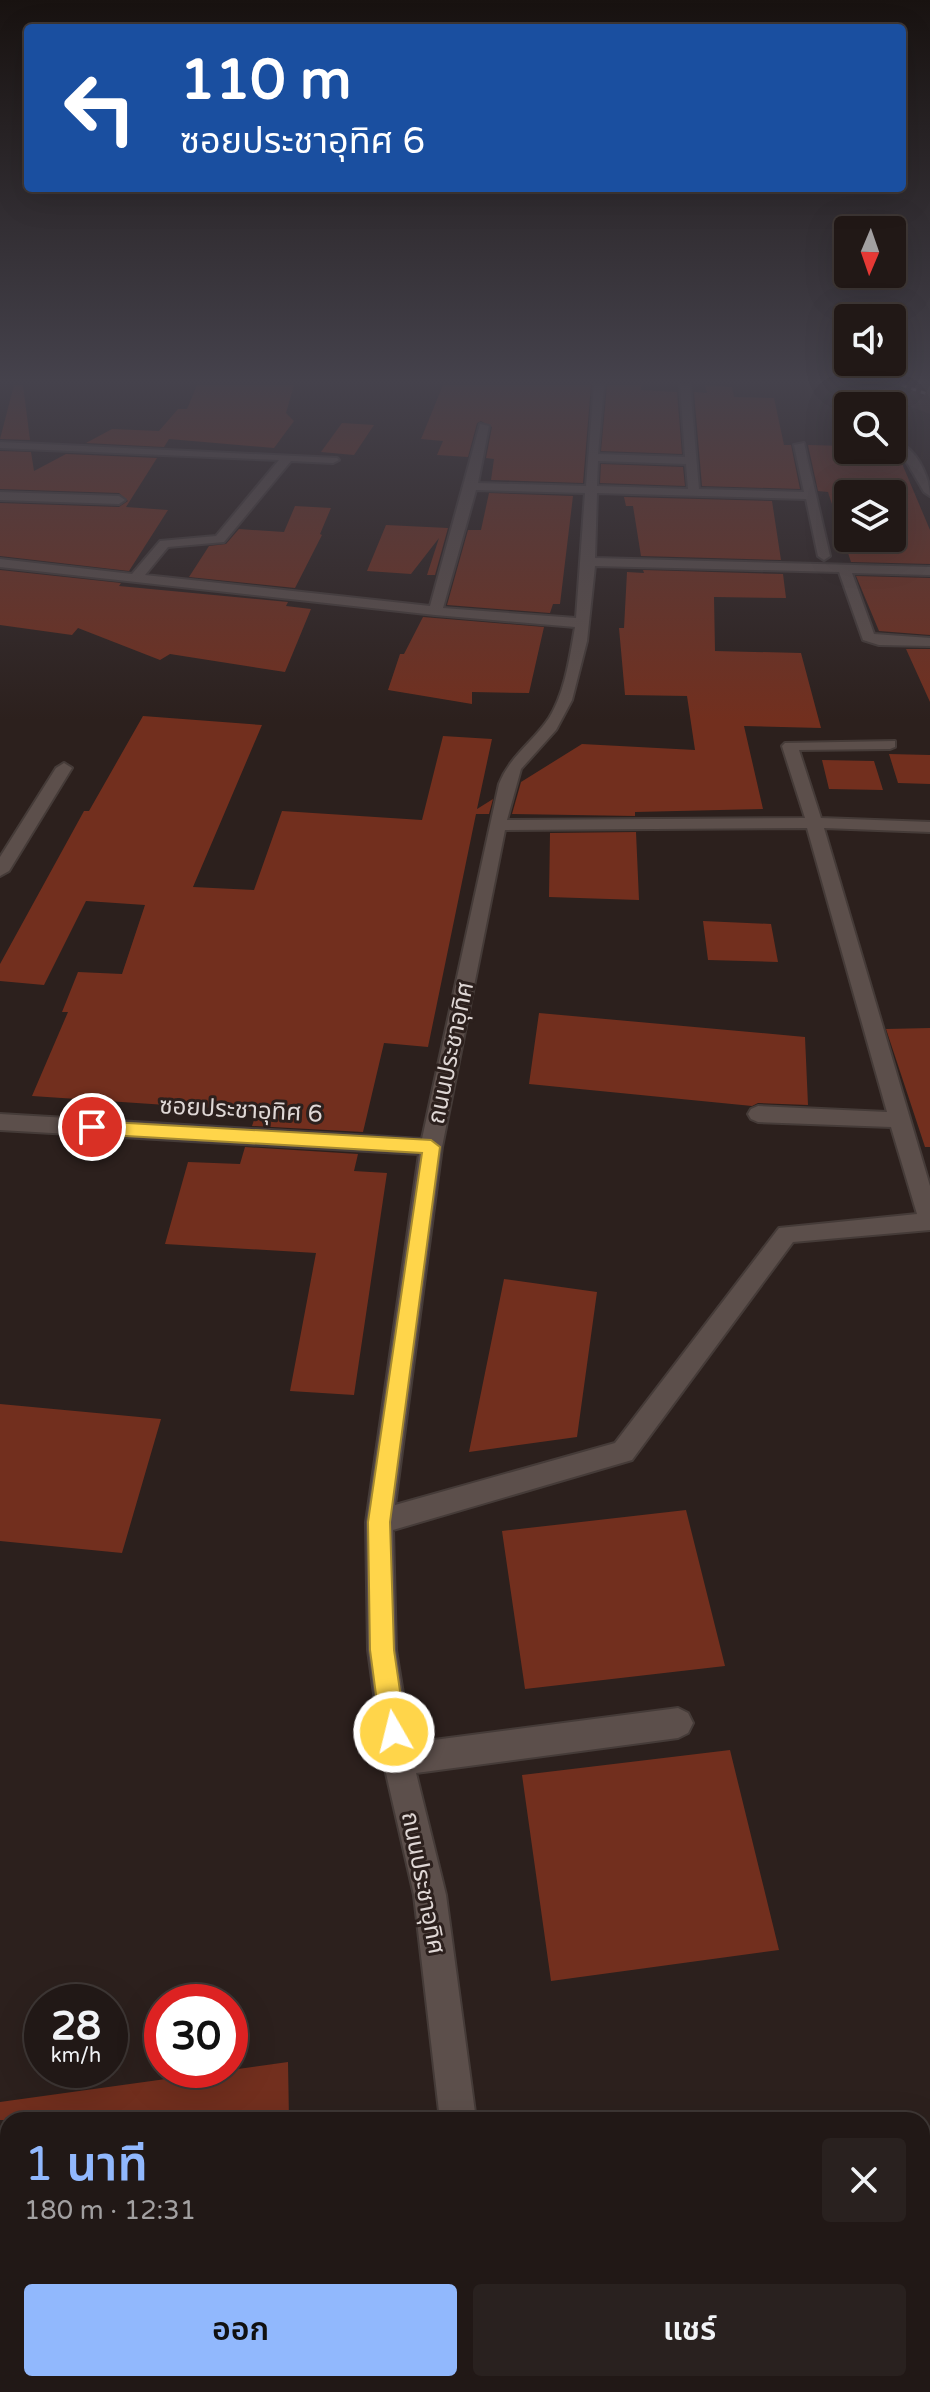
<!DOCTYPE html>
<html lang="th">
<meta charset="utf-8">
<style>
body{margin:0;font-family:"Varela Round","Noto Sans Thai",sans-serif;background:#29211f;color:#f1f3f6;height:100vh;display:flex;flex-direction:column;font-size:30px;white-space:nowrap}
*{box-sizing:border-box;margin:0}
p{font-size:26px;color:#a2a0a1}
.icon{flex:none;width:44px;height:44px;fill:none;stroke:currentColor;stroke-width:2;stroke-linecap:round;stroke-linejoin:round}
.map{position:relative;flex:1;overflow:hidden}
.panel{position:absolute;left:0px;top:2112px;width:930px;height:280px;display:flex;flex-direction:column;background:#211816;border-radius:24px 24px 0 0;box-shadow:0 8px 32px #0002,0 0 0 2px #3e3735}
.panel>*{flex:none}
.guide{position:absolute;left:24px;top:24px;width:882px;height:168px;border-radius:8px;box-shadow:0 8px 32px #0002,0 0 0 2px #3e3735;background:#1a4fa0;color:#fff;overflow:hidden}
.needle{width:52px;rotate:182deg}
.buttons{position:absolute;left:834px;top:216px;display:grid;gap:16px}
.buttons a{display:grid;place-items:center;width:72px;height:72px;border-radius:8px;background:#211816;box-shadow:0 8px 32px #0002,0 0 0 2px #3e3735;font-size:40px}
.speed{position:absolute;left:24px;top:1984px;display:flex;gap:16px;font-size:40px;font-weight:700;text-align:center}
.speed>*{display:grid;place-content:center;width:104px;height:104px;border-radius:50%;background:#211816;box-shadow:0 8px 32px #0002,0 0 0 2px #3e3735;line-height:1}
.speed small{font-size:20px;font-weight:400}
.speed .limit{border:12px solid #d22;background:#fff;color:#111}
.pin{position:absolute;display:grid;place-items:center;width:68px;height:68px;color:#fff;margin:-34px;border:4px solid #fff;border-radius:50%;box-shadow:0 2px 8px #0007}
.me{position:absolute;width:88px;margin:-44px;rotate:352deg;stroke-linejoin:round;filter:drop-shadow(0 0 6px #0008)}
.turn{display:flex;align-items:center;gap:28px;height:168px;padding:0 24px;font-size:36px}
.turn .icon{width:104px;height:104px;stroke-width:2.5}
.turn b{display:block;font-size:56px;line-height:68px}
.round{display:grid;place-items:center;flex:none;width:84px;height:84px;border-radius:8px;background:#29211f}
.head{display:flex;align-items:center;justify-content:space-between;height:136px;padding:0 24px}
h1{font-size:48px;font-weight:600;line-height:60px;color:#91b8fd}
.button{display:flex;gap:16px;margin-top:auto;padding:16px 24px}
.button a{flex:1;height:92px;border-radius:8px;background:#91b8fd;color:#111;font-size:32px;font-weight:600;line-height:92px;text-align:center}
.button a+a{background:#29211f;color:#f1f3f6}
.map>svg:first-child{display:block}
.built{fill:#3b2a25}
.building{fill:#722f1e;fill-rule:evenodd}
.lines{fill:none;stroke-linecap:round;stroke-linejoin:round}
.minor-casing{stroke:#453b38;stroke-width:4}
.minor{fill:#5c4f4b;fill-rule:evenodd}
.rail{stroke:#a69d9a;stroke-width:3;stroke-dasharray:5 5;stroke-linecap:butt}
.route{fill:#ffd54a;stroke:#a68a30;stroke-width:2}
.labels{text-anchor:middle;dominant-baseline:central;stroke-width:6;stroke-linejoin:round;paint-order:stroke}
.street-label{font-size:24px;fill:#dfd7d5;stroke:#2c201d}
</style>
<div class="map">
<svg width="930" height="2392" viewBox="0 0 930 2392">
<rect width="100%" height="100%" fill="#2c201d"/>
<path class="built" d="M850,385H930V414Z"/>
<path class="building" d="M14,385H23L30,440L0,439Z
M197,385H294L286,413L294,421L274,448L169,439L164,447L86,443L112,429L159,431L178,409H187Z
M443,385H591L583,483L491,480L494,459L486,458L492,427L481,421L477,423L468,457L437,455L443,441L421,439Z
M607,385H641V390L677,392L682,454L601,451Z
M705,385L732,387L734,397L774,398L784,445H791L800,489L702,486L694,392L707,393Z
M342,423L374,425L354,455L321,452Z
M808,445L848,446V450H892L895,447L930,530V564L851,562L828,492L818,491ZM848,494H892V538H848Z
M0,451L31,452L34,471L66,454L157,458L126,507L168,510L129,571L0,556V503L119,507L128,501L119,493L0,489Z
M601,464L683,467L685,486L600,483Z
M489,493L573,496L560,604H553L550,613L447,605L468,530H481Z
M624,497L772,501L781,560L641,556L633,506H626Z
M295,506L331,508L320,534L322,535L295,588L189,577L209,546L226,544L239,529L284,532Z
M386,525L448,528L435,575H427L439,538L411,574L367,571Z
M0,570L121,583L119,586L288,602L286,606L311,609L285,672L170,654L160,660L78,628L72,635L0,625Z
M643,570L783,574L786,598L714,597L715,651L801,653L821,728L744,726L763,809L635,812V816L512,814L521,782L582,744L695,750L687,696L625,695L619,628H624L627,572L644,573Z
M856,576L930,578V635L879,631Z
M423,617L544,627L529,693L472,692V704L388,690L400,654H404Z
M906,649H930V702Z
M143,716L262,725L193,887L254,890L282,811L422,820L443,736L492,739L477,809L493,799L489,814H476L428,1047L384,1043L363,1132L252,1126L257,1111L32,1096L68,1012H62L78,972L122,974L145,905L86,901L44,985L0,981V964L84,811H89Z
M889,754L930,755V784L898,783Z
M822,760L874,761L883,790L829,789Z
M636,832L639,900L549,897L550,833Z
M703,921L771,924L778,962L708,960Z
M539,1013L805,1037L808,1105L758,1103L752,1106L529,1084Z
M930,1028V1147H925L886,1029Z
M245,1147L358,1154L354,1171L387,1173L354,1395L290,1391L316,1253L165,1244L188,1162L240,1164Z
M504,1279L597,1292L577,1437L469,1452Z
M0,1404L161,1419L122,1553L0,1541Z
M686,1510L725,1666L525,1689L502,1531Z
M730,1750L779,1950L551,1981L522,1775Z
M288,2062L289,2120H0V2102Z"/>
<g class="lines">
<defs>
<path id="minor" d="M594,385H604L598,454L685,457L680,385H690L699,489L804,492L794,445L804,443L830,556L824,560L818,556L806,499L597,493L595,558L930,567V575L852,573L874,634L930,638V646L879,645L863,640L839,572L595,566L587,641L572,700L556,730L521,769L507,820L805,818L782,746L785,743L895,741V747L890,749L799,750L821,818L930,822V832L824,828L930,1186V1230L793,1242L632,1460L393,1530L396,1650L411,1743L678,1708L688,1713L693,1723L688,1733L678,1738L416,1773L446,1895L476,2120H440L414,1895L383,1760L368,1650L366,1522L419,1154L0,1130V1114L422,1139L499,784C510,756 533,742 549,718C565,693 570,656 575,627L435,615L0,567V559L132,574L160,541L216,536L279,460L0,448V442L337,458L339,460L333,463L291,461L224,542L168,547L145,575L430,606L480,424L489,426L478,483L586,486ZM598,461L686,464L688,489L597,486ZM476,490L585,493L576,618L443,608ZM807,828L887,1112L758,1106L751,1109L748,1114L751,1119L758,1122L891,1127L917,1214L779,1228L615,1443L395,1505L442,1147L505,830Z
M905,446C919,455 930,479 930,496L924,492L899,449Z
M0,492L119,496L125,500L119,504L0,500Z
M64,763L72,768L9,871L0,876V857L56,768Z
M317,2384H385L381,2392H313Z
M477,2384H517L518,2392H478Z"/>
</defs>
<use href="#minor" class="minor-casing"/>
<use href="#minor" class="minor"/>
<path class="rail" d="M902,385L930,395"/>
</g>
<linearGradient id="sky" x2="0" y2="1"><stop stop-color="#181210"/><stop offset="0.53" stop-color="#45424c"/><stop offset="1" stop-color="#45424c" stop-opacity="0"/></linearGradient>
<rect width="930" height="720" fill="url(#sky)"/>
<path class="route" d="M92,1121L431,1140L440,1147L390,1522L394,1650L406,1732L403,1741L394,1745L385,1741L381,1732L370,1650L368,1522L422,1153L92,1134L84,1127Z"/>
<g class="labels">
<g class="street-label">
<text transform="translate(451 1053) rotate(-78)">ถนนประชาอุทิศ</text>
<text transform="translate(241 1110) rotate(3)">ซอยประชาอุทิศ 6</text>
<text transform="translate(423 1883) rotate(79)">ถนนประชาอุทิศ</text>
</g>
</g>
</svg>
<div class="buttons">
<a><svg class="needle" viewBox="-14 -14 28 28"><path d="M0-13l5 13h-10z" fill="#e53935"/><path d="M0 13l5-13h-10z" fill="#a2a0a1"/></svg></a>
<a><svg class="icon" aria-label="sound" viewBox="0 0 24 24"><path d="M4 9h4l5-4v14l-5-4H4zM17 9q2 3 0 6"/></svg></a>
<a><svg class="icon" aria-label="search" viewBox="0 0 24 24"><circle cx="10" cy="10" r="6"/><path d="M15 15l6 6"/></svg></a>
<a><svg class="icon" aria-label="layers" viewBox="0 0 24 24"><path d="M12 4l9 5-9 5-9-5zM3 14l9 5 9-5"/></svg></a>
</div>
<div class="speed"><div>28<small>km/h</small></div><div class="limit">30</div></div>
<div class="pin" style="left:92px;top:1127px;background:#d93025"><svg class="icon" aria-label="arrive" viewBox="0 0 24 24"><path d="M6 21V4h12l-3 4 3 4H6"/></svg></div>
<svg class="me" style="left:394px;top:1732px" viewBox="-20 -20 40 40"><circle r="17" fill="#ffd54a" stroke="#fff" stroke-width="3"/><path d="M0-11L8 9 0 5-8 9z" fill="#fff"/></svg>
<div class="guide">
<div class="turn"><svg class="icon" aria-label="left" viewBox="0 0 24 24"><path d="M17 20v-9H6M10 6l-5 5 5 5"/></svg><div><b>110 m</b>ซอยประชาอุทิศ 6</div></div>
</div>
<section class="panel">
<div class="head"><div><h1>1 นาที</h1><p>180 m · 12:31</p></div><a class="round"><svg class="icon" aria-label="close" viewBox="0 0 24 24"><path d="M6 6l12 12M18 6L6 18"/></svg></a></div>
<div class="button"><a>ออก</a><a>แชร์</a></div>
</section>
</div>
